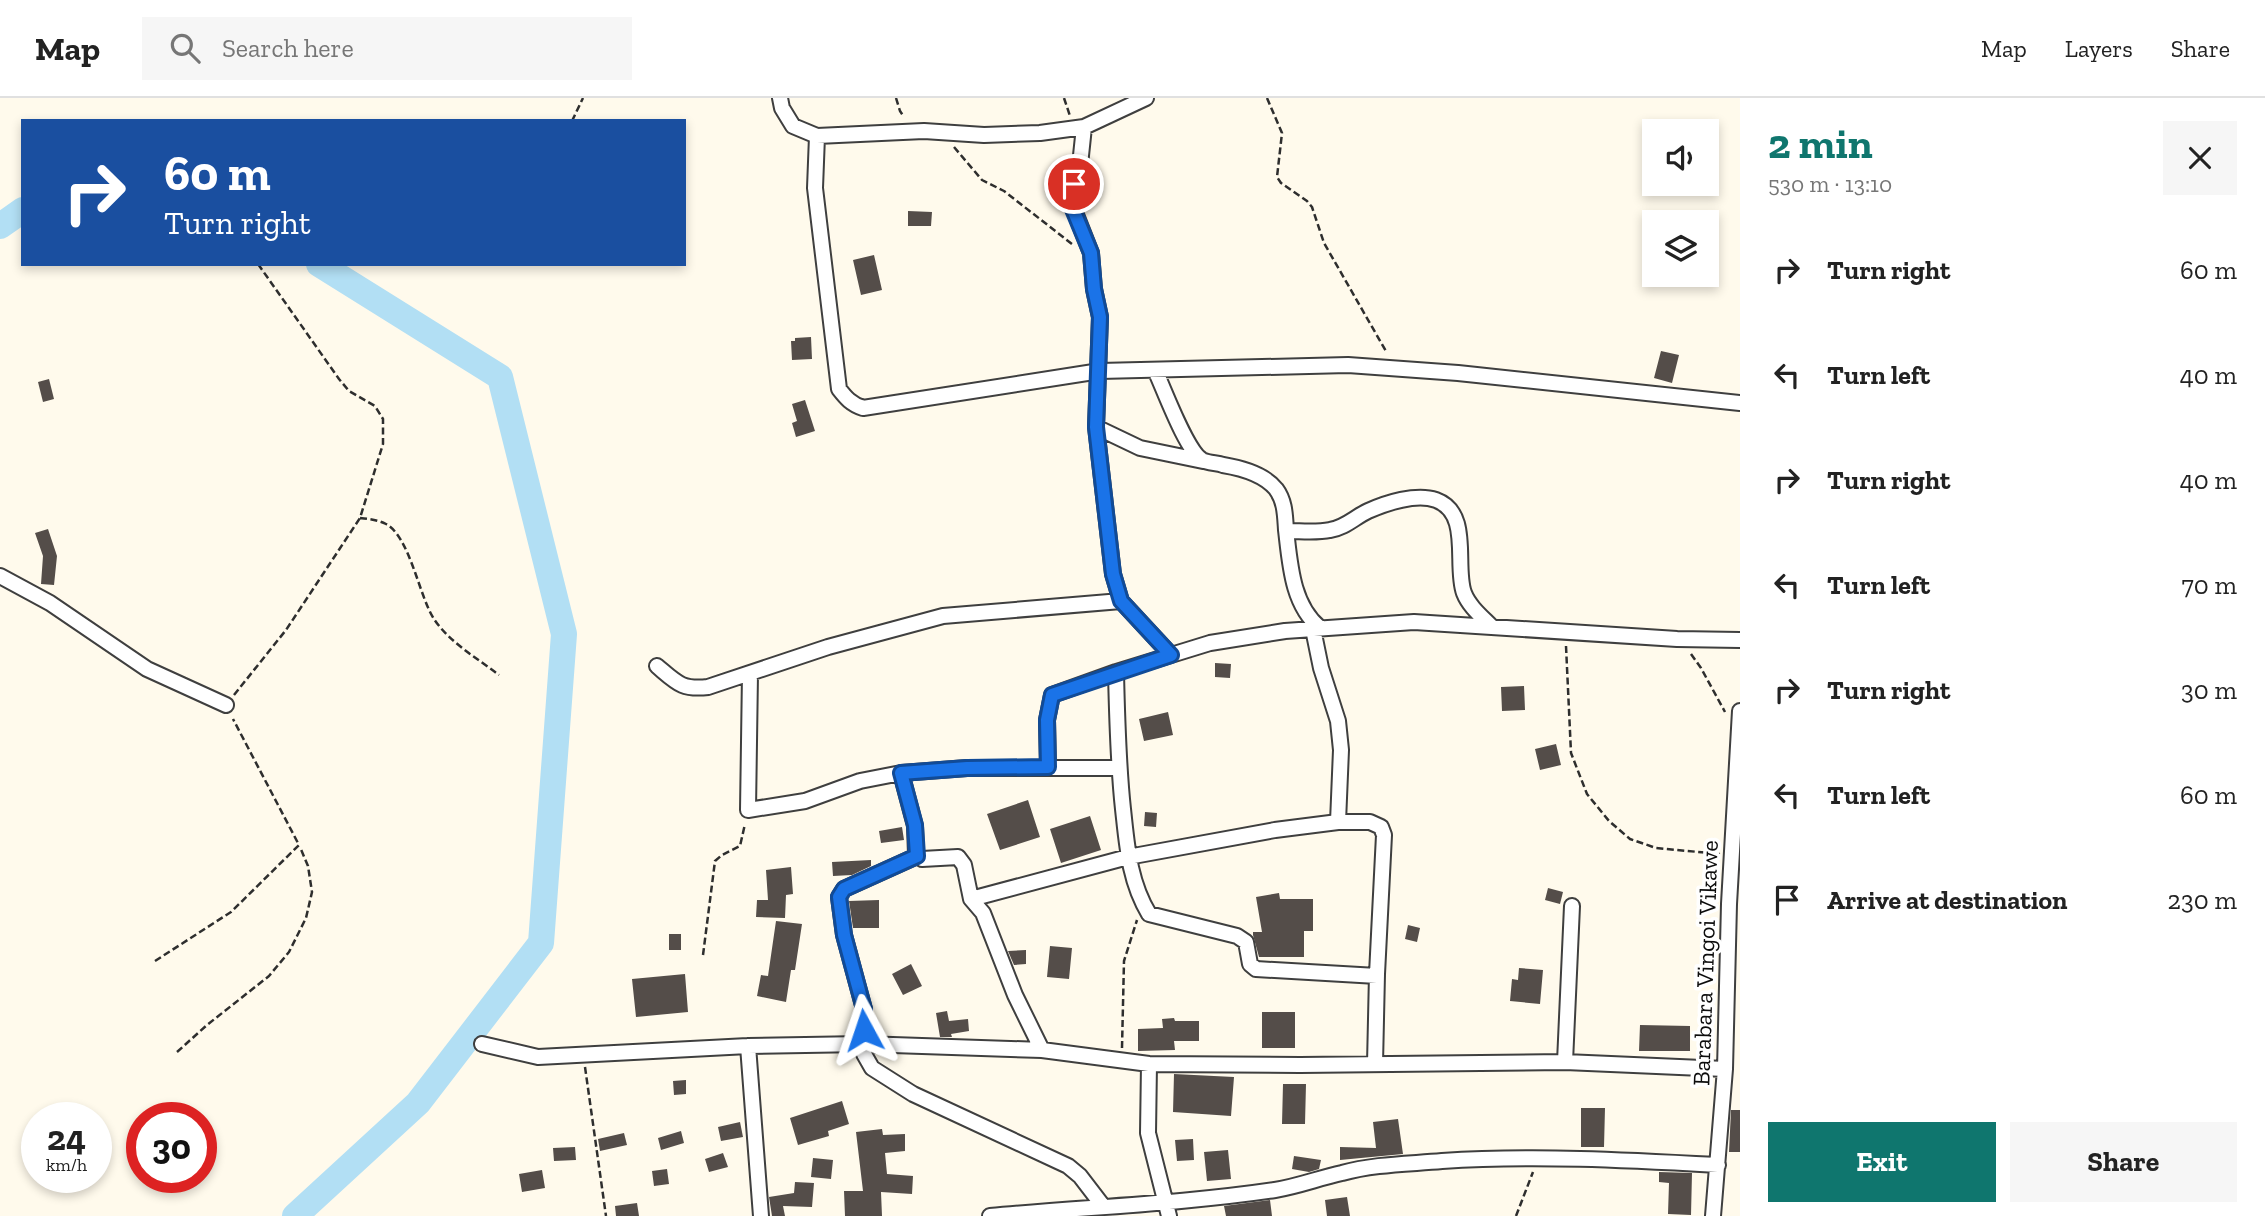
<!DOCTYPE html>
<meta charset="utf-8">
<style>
body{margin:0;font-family:"Zilla Slab",serif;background:#f6f6f6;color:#222;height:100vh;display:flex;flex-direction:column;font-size:26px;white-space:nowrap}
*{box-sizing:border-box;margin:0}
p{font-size:23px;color:#767676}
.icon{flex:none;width:38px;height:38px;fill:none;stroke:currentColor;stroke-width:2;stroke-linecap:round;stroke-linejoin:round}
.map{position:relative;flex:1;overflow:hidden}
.drawer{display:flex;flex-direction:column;background:#fff;width:525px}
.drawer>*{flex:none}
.top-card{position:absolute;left:21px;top:21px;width:665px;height:147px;border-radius:0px;box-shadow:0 4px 10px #0003;background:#1a4fa0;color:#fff;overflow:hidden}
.buttons{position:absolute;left:1642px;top:21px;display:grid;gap:14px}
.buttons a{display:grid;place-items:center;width:77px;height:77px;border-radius:0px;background:#fff;box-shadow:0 4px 10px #0003;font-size:35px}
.speed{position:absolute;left:21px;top:1004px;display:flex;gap:14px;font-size:35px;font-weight:700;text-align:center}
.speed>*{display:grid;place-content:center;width:91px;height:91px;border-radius:50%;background:#fff;box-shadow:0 4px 10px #0003;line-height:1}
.speed small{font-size:18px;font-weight:400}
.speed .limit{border:10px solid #d22;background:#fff;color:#111}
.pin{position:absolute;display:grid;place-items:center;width:60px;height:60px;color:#fff;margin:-30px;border:4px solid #fff;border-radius:50%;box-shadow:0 2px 7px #0007}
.me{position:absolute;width:77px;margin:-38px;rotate:355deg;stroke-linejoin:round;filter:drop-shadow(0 0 5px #0008)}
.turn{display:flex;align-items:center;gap:24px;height:147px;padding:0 28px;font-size:32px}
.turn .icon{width:91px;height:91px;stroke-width:2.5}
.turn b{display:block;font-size:49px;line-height:60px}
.round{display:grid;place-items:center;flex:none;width:74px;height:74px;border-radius:0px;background:#f6f6f6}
.overview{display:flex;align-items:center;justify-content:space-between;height:119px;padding:0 28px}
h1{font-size:42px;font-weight:800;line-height:52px;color:#0f766e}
.button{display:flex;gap:14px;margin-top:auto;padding:14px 28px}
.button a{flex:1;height:80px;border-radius:0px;background:#0f766e;color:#fff;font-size:28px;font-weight:800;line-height:80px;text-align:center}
.button a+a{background:#f6f6f6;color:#222}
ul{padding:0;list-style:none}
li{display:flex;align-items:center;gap:21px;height:105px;padding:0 28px}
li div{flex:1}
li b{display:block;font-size:26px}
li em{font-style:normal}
header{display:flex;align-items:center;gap:42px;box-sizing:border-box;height:98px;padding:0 35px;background:#fff;border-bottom:2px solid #e0e0e0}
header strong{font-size:33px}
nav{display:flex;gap:38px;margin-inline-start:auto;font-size:24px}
.search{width:490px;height:63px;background:#f6f6f6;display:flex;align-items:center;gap:18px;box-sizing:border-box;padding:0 24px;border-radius:0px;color:#767676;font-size:26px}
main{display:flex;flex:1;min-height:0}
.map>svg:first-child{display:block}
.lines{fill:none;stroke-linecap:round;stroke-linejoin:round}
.river{stroke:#b2dff4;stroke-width:26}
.building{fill:#544d49}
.minor-casing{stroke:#3f3f3f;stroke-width:18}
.path{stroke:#2e2e2e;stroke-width:2.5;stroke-dasharray:7 3.5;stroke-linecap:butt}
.minor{stroke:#fff;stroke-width:14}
.route-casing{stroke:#114b97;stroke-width:18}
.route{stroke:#1a73e8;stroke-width:12}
.labels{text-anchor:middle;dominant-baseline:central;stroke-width:7;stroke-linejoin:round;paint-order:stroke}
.street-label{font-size:24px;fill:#0c0c0c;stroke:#fff}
</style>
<header>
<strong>Map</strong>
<div class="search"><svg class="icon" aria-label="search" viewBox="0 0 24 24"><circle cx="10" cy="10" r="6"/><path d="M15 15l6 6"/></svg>Search here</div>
<nav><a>Map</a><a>Layers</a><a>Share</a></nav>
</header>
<main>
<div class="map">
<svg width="1740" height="1118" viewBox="0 0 1740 1118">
<rect width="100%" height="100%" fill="#fffaec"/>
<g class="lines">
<path class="river" d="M0,128L23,112
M295,1118L418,1005L541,845L564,536L500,279L319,166"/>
</g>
<path class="building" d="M908,113L932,114L931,128H908Z
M874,157L882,192L861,197L853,162Z
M811,239L812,261L792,262L791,243H795V240Z
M1661,253L1679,257L1672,285L1654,280Z
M49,281L54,301L43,304L38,284Z
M805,302L815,333L796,339L792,325L797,323L792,306Z
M48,431L57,458L54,487L41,486L43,458L35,435Z
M1215,565L1231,566L1230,580L1215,579Z
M1524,588L1525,612L1502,613L1501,589Z
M1168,614L1173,637L1144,643L1139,621Z
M1556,646L1561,667L1540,672L1535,651Z
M1028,702L1040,739L1000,752L987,716Z
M1145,714L1157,715L1156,729L1144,728Z
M1090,718L1101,752L1061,765L1050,731Z
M902,729L904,742L881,745L879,733Z
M871,762V768L852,777L833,778L832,764Z
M791,769L793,796L786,797L785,820L756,819L757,802H768L766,772Z
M1548,790L1563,794L1560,806L1545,802Z
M1279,795L1280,801H1313V833H1304V859H1259L1253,837V834H1262L1256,799Z
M879,802V830H853L849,803Z
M776,823L802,826L795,872H791L786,904L757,898L761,877L768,878Z
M1408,827L1420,830L1417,844L1405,841Z
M669,836H681V852H669Z
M1050,848L1072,850L1069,881L1047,879Z
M1026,852V866L1014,867L1008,853Z
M911,866L922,888L903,897L892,876Z
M1519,870L1543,872L1540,906L1510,903L1512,881L1518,882Z
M685,876L688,914L636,919L632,881Z
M947,913L949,923L968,921L969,933L951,936L952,939H940L936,915Z
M1262,914H1295V950H1262Z
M1174,920L1175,923H1199V943H1174L1175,952L1138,953V931L1163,930L1162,921Z
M1640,927L1690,928V953H1639Z
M1174,976L1234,979L1231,1018L1173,1014Z
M686,982V996L674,997L673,983Z
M1283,986H1306L1305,1026H1282Z
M842,1003L849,1026L828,1033L829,1038L798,1047L790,1020Z
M1581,1010H1605L1604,1049H1581Z
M1731,1012H1740V1054H1729Z
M1398,1021L1403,1056L1340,1062V1049L1376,1050L1373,1024Z
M740,1024L743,1039L721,1043L718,1029Z
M882,1031L883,1037L905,1036V1053L885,1055L887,1076L913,1078L912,1096L881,1094L882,1118H845L844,1093H863L856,1034Z
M681,1033L684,1045L661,1052L658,1040Z
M624,1035L627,1047L600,1053L598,1041Z
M1193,1041L1194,1062L1177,1063L1175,1042Z
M575,1049L576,1062L554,1063L553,1050Z
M1228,1052L1231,1081L1207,1083L1204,1054Z
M723,1055L728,1069L709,1074L705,1061Z
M1294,1058L1321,1062L1319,1071L1309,1074L1292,1071Z
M813,1060L833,1062L831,1081L811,1079Z
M667,1071L669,1086L654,1088L652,1073Z
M542,1072L545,1090L522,1094L519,1076Z
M1659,1074L1692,1075L1691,1117L1668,1116L1669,1085L1659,1084Z
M795,1084L814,1085L812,1109L783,1108L785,1118H772L769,1099L794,1095Z
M1347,1099L1350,1118H1327L1325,1102Z
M1270,1102L1272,1118H1226L1224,1108Z
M637,1105L639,1118H616L615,1108Z"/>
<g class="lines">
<defs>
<path id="minor" d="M780,0L782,10L793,28L817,38L924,33L984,37L1040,35L1084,29L1146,0
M1084,29L1080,67L1071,104L1091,155L1094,191L1100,219L1096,329L1113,476L1121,503L1171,557
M817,38L815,90L839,291C846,300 851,306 863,310L1100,273L1348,267L1458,275L1740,305
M1155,272C1164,291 1186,352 1202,362C1208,365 1217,365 1223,367C1241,370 1264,376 1276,391C1285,403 1285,417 1286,432C1290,466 1292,507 1320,530
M1096,329L1140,350L1203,363
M1287,433C1301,433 1316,435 1330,432C1345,430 1355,419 1368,413C1386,405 1416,395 1436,402C1472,415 1454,468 1464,495C1469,508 1481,518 1491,528
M0,478L50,505L147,571L226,607
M1313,531L1321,570L1338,623L1341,652L1338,724
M657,568C677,585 682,592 708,589L828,549L943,518L1121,503
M1116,574C1117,620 1118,665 1123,711C1127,747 1129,783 1149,816L1237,838L1246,844L1250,866L1256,871L1377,878
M750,576L748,712L805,703L860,683L901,675L967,670H1119
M1048,669L1047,622L1052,597L1116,574L1210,545L1285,533L1414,524L1677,541L1740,542
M901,675L915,728L916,757L922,761L958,759L964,767L971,801L983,815L1015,897L1042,952
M917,758L844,791L839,799L844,837L864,911V956L872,970L913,996L1068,1068L1080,1078L1103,1108
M971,801L1128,759L1275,732L1338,724H1370L1381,729L1384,737L1377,876L1375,966
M482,946L538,959L748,948L863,946L1042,952L1149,966L1300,967L1565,964L1725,971
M748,948L761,1118
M1565,964L1572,808
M1149,966L1148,1035L1169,1118
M990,1118C1085,1109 1181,1106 1275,1092C1299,1088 1319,1080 1342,1075C1374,1066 1409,1066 1442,1063C1534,1057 1626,1062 1718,1067
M1713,1118L1725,971L1729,806L1740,613"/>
</defs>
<use href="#minor" class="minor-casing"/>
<path class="path" d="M896,0L900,13L904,19
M1064,0L1070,18
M1267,0L1282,35L1277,79L1281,85L1307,103L1312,109L1324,145L1387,255
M572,23L583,0
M954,49L982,82L1004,93L1072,146
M360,420C369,421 378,422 386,426C410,439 419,498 434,521C449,544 477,560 499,577
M1566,548L1571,655L1587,696L1609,723L1630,741L1656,750L1720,756
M1691,556L1701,570L1725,614
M234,597L286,532L360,420L383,346V321L375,308L349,293L339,281L258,166
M703,857L715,763L722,757L740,748L745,726
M155,863L231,814L299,747L233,621
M1122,950L1124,863L1137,822
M177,954L207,927L269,878L289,854L306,820L312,794L308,768L300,749
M585,969L606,1118
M1516,1118L1533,1074"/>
<use href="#minor" class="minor"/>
</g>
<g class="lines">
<defs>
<path id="route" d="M864,932V911L844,837L839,799L844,791L917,758L915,727L901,675L967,670L1048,669L1047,622L1052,597L1171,557L1121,503L1113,476L1096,329L1100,219L1094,191L1091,155L1070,104L1074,86"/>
</defs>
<use href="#route" class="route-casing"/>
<use href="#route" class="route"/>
</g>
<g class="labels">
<g class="street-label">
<text transform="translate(1705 865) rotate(-88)">Barabara Vingoi Vikawe</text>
</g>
</g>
</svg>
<div class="buttons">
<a><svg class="icon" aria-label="sound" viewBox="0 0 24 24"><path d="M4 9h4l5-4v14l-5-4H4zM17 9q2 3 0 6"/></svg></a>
<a><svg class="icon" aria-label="layers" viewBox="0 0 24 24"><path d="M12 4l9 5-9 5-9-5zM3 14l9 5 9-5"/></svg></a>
</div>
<div class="speed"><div>24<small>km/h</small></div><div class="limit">30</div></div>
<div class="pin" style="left:1074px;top:86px;background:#d93025"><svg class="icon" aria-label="arrive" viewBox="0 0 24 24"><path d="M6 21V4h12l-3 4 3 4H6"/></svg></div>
<svg class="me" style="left:864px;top:932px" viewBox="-20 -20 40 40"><path d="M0-17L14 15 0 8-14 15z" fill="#1a73e8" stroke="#fff" stroke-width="4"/></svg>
<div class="top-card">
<div class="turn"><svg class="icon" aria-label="right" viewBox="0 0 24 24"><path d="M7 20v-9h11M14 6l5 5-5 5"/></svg><div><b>60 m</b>Turn right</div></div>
</div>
</div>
<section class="drawer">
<div class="overview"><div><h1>2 min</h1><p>530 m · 13:10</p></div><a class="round"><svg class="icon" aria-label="close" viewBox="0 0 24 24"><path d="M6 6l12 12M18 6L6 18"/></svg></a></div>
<ul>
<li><svg class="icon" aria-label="right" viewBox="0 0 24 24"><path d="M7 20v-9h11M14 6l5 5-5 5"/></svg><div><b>Turn right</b></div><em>60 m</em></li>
<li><svg class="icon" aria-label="left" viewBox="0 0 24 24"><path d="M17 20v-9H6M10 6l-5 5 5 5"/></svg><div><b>Turn left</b></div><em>40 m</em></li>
<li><svg class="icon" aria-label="right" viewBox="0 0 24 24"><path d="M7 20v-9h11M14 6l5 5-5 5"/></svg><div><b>Turn right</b></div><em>40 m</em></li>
<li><svg class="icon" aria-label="left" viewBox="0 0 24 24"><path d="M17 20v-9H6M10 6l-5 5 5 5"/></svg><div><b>Turn left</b></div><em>70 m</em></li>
<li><svg class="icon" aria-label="right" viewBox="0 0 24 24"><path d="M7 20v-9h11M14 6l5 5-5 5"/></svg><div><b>Turn right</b></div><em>30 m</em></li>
<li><svg class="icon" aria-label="left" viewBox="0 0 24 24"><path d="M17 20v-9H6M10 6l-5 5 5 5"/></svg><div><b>Turn left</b></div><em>60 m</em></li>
<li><svg class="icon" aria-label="arrive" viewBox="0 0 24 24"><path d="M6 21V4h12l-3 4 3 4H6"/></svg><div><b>Arrive at destination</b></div><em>230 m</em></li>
</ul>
<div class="button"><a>Exit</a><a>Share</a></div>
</section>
</main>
